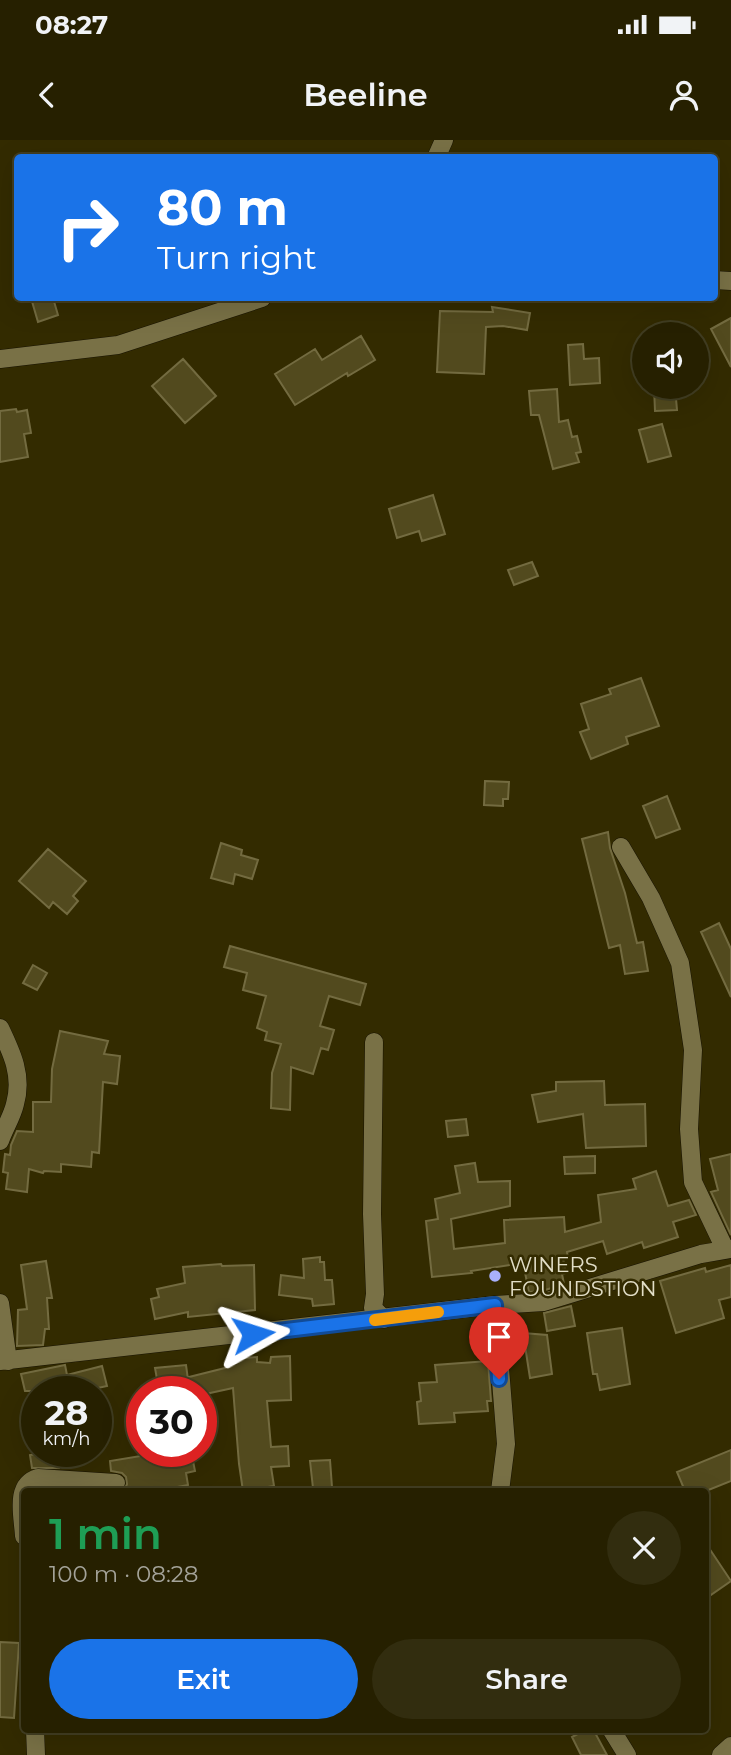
<!DOCTYPE html>
<meta charset="utf-8">
<style>
body{margin:0;font-family:Montserrat,sans-serif;background:#322d0f;color:#f1f3f6;height:100vh;display:flex;flex-direction:column;font-size:26px;white-space:nowrap}
*{box-sizing:border-box;margin:0}
p{font-size:23px;color:#a4a399}
.icon{flex:none;width:38px;height:38px;fill:none;stroke:currentColor;stroke-width:2;stroke-linecap:round;stroke-linejoin:round}
.map{position:relative;flex:1;overflow:hidden}
.sheet{position:absolute;left:21px;top:1348px;width:688px;height:245px;display:flex;flex-direction:column;background:#262000;border-radius:7px;box-shadow:0 7px 28px #0002,0 0 0 2px #423e22}
.sheet>*{flex:none}
.hud{position:absolute;left:14px;top:14px;width:704px;height:147px;border-radius:7px;box-shadow:0 7px 28px #0002,0 0 0 2px #423e22;background:#1a73e8;color:#fff;overflow:hidden}
.buttons{position:absolute;left:632px;top:182px;display:grid;gap:14px}
.buttons a{display:grid;place-items:center;width:77px;height:77px;border-radius:50%;background:#262000;box-shadow:0 7px 28px #0002,0 0 0 2px #423e22;font-size:35px}
.speed{position:absolute;left:21px;top:1236px;display:flex;gap:14px;font-size:35px;font-weight:700;text-align:center}
.speed>*{display:grid;place-content:center;width:91px;height:91px;border-radius:50%;background:#262000;box-shadow:0 7px 28px #0002,0 0 0 2px #423e22;line-height:1}
.speed small{font-size:18px;font-weight:400}
.speed .limit{border:10px solid #d22;background:#fff;color:#111}
.pin{position:absolute;display:grid;place-items:center;width:60px;height:60px;color:#fff;margin:-72px -30px;border-radius:50% 50% 50% 0;rotate:-45deg;box-shadow:0 0 7px #0007}
.pin .icon{rotate:45deg}
.me{position:absolute;width:77px;margin:-38px;rotate:84deg;stroke-linejoin:round;filter:drop-shadow(0 0 5px #0008)}
.turn{display:flex;align-items:center;gap:24px;height:147px;padding:0 28px;font-size:32px}
.turn .icon{width:91px;height:91px;stroke-width:2.5}
.turn b{display:block;font-size:49px;line-height:60px}
.round{display:grid;place-items:center;flex:none;width:74px;height:74px;border-radius:37px;background:#322d0f}
.headline{display:flex;align-items:center;justify-content:space-between;height:119px;padding:0 28px}
h1{font-size:42px;font-weight:600;line-height:52px;color:#1e9e55}
.action{display:flex;gap:14px;margin-top:auto;padding:14px 28px}
.action a{flex:1;height:80px;border-radius:42px;background:#1a73e8;color:#fff;font-size:28px;font-weight:600;line-height:80px;text-align:center}
.action a+a{background:#322d0f;color:#f1f3f6}
.status{display:flex;justify-content:space-between;align-items:center;height:49px;padding:0 35px;background:#262000;direction:ltr}
.status svg{height:19px;fill:currentColor}
header{display:flex;justify-content:space-between;align-items:center;height:91px;padding:0 28px;background:#262000;font-size:32px;font-weight:600}
.map>svg:first-child{display:block}
.building{fill:#524a1e;stroke:#736b40;stroke-width:2}
.lines{fill:none;stroke-linecap:round;stroke-linejoin:round}
.street-casing{stroke:#181301;stroke-width:19}
.street{stroke:#797146;stroke-width:18}
.route-casing{stroke:#114b97;stroke-width:18}
.route{stroke:#1a73e8;stroke-width:12}
.slow{stroke:#f59e0b;stroke-width:12}
.poi-dot{fill:#a8b0fc;stroke:#332b00;stroke-width:2.5}
.labels{text-anchor:middle;dominant-baseline:central;stroke-width:5;stroke-linejoin:round;paint-order:stroke}
.poi-label{font-size:21px;fill:#e2dec7;stroke:#332b00;text-anchor:start}
</style>
<div class="status"><b>08:27</b><svg viewBox="0 0 49 12"><path d="M0 12V9h3v3zM5 12V6h3v6zM10 12V3h3v9zM15 12V0h3v12zM26 1h20v11H26zM47 4h2v5h-2z"/></svg></div>
<header><svg class="icon" aria-label="back" viewBox="0 0 24 24"><path d="M15 5l-7 7 7 7"/></svg>Beeline<svg class="icon" aria-label="person" viewBox="0 0 24 24"><circle cx="12" cy="8" r="4"/><path d="M4 21q1-7 8-7t8 7"/></svg></header>
<div class="map">
<svg width="731" height="1615" viewBox="0 0 731 1615">
<rect width="100%" height="100%" fill="#332b00"/>
<path class="building" d="M31,158H53L58,175L38,182Z
M492,167L530,173L527,190L503,186L486,187L484,234L437,232L440,171L493,172Z
M731,178V227L711,189Z
M361,196L375,220L348,236L347,233L295,265L275,234L315,209L322,220Z
M583,204L584,219L599,218L600,243L570,245L568,205Z
M183,219L216,256L185,283L152,246Z
M654,247H675L677,270L655,271Z
M557,249L559,282L568,280L572,297L577,296L581,312L576,313L579,322L553,329L539,275H531L529,251Z
M16,269L17,272L27,270L31,293L24,294L28,317L0,322V271Z
M662,284L671,316L648,322L639,290Z
M433,355L445,394L422,401L419,391L397,398L389,369Z
M532,422L538,436L514,445L508,430Z
M641,538L659,586L626,597L628,604L591,619L580,592L589,589L581,564L611,554L609,549Z
M485,641L509,642L508,659H503V666L484,665Z
M667,656L680,689L656,698L643,666Z
M608,692L610,708L625,753L637,803L643,802L648,831L625,834L620,805L609,808L582,699Z
M221,703L242,710L241,715L258,720L252,739L235,734L233,744L211,738Z
M48,709L86,741L73,756L78,761L67,774L53,762L49,768L19,741Z
M719,783L731,809V857L701,792Z
M230,806L366,844L360,865L329,856L320,886L334,890L328,910L321,908L313,934L291,927L290,970L271,968L272,933L281,904L265,900L267,892L257,888L266,856L243,850L247,833L224,827Z
M33,825L47,833L37,850L23,843Z
M60,891L108,901L104,914L120,916L117,944L103,942L99,1013L92,1012L91,1027L61,1024V1032L44,1031L43,1033L29,1029L27,1052L6,1049L8,1033L3,1032L5,1014L10,1015L11,1005L17,991L33,992V962H51L52,929Z
M604,941L605,965L645,964L646,1006L586,1008L583,974L538,982L532,955L556,951V942Z
M466,979L468,995L448,997L446,981Z
M731,1014V1095L711,1052L718,1050L710,1019Z
M595,1016V1033L565,1034L564,1017Z
M475,1023L478,1042L510,1041V1066L451,1079L454,1109L505,1103L504,1080L564,1077L565,1092L601,1082L598,1055L636,1049L633,1039L656,1031L668,1066L689,1060L696,1075L673,1082L678,1097L644,1108L642,1102L607,1114L603,1101L567,1112L568,1118H563L566,1133L562,1134L564,1144L542,1151L529,1152L523,1123L471,1131L472,1133L432,1137L426,1081L438,1079L435,1059L460,1053L455,1026Z
M320,1117V1122H324L325,1140H332L334,1164L313,1166L312,1159L279,1155L281,1135L304,1138L303,1119Z
M46,1121L52,1158H47L49,1189H45L43,1205L17,1206L18,1170L27,1169L21,1125Z
M221,1124L222,1126L254,1125L255,1170L188,1177V1172L155,1179L151,1159L159,1157L157,1149L185,1143L183,1127Z
M731,1125V1157L719,1160L724,1178L676,1193L660,1141L705,1128L706,1132Z
M571,1166L575,1186L547,1191L544,1173Z
M622,1188L630,1244L600,1250L597,1234H593L587,1193Z
M523,1193L547,1195L552,1234L530,1238Z
M290,1216L291,1260L267,1261L271,1307L288,1306L289,1326L271,1327L274,1346L243,1351L239,1324L233,1248L201,1255V1251H193L189,1237L229,1227L228,1220L257,1217V1222L270,1223L271,1217Z
M488,1221L491,1261H487L488,1271L454,1273L455,1282L419,1284L417,1262L421,1261L419,1243L437,1242L435,1225Z
M65,1225L67,1235L102,1226L107,1246L84,1251H25L21,1234Z
M186,1225L189,1247L159,1251L155,1228Z
M731,1310V1341L706,1351H685L677,1332Z
M56,1311L59,1328H32L30,1315Z
M171,1311H191L195,1331L186,1333L188,1345L177,1347L178,1351H124L127,1344L126,1337L122,1333L111,1331L110,1321Z
M330,1320L332,1347L313,1348L310,1321Z
M705,1402L731,1441L705,1459Z
M0,1502L19,1503L14,1578L0,1577Z
M587,1589H593L607,1615H581L572,1597Z"/>
<g class="lines">
<defs>
<path id="street" d="M436,18L444,0
M714,140L731,141
M0,219L118,205L262,158
M621,707L651,758L680,823L693,910L689,989L693,1042L725,1109
M0,888C12,913 23,936 15,964C12,977 4,989 0,1001
M374,902L372,1074L375,1154L373,1168L384,1179
M0,1163L8,1221
M495,1165L506,1304L500,1351
M0,1221L495,1165L544,1162L701,1114L731,1109
M24,1396C23,1376 14,1345 38,1338L116,1343
M35,1589L36,1615
M611,1589L627,1615
M721,1615L731,1606"/>
</defs>
<use href="#street" class="street-casing"/>
<use href="#street" class="street"/>
</g>
<g class="lines">
<defs>
<path id="route" d="M253,1194L495,1165L499,1239"/>
</defs>
<use href="#route" class="route-casing"/>
<use href="#route" class="route"/>
<path class="slow" d="M375,1180L438,1172"/>
</g>
<circle class="poi-dot" cx="495" cy="1136" r="7"/>
<g class="labels">
<g class="poi-label">
<text x="509" y="1124">WINERS<tspan x="509" dy="24">FOUNDSTION</tspan></text>
</g>
</g>
</svg>
<div class="buttons">
<a><svg class="icon" aria-label="sound" viewBox="0 0 24 24"><path d="M4 9h4l5-4v14l-5-4H4zM17 9q2 3 0 6"/></svg></a>
</div>
<div class="speed"><div>28<small>km/h</small></div><div class="limit">30</div></div>
<div class="pin" style="left:499px;top:1239px;background:#d93025"><svg class="icon" aria-label="arrive" viewBox="0 0 24 24"><path d="M6 21V4h12l-3 4 3 4H6"/></svg></div>
<svg class="me" style="left:253px;top:1194px" viewBox="-20 -20 40 40"><path d="M0-17L14 15 0 8-14 15z" fill="#1a73e8" stroke="#fff" stroke-width="4"/></svg>
<div class="hud">
<div class="turn"><svg class="icon" aria-label="right" viewBox="0 0 24 24"><path d="M7 20v-9h11M14 6l5 5-5 5"/></svg><div><b>80 m</b>Turn right</div></div>
</div>
<section class="sheet">
<div class="headline"><div><h1>1 min</h1><p>100 m · 08:28</p></div><a class="round"><svg class="icon" aria-label="close" viewBox="0 0 24 24"><path d="M6 6l12 12M18 6L6 18"/></svg></a></div>
<div class="action"><a>Exit</a><a>Share</a></div>
</section>
</div>
